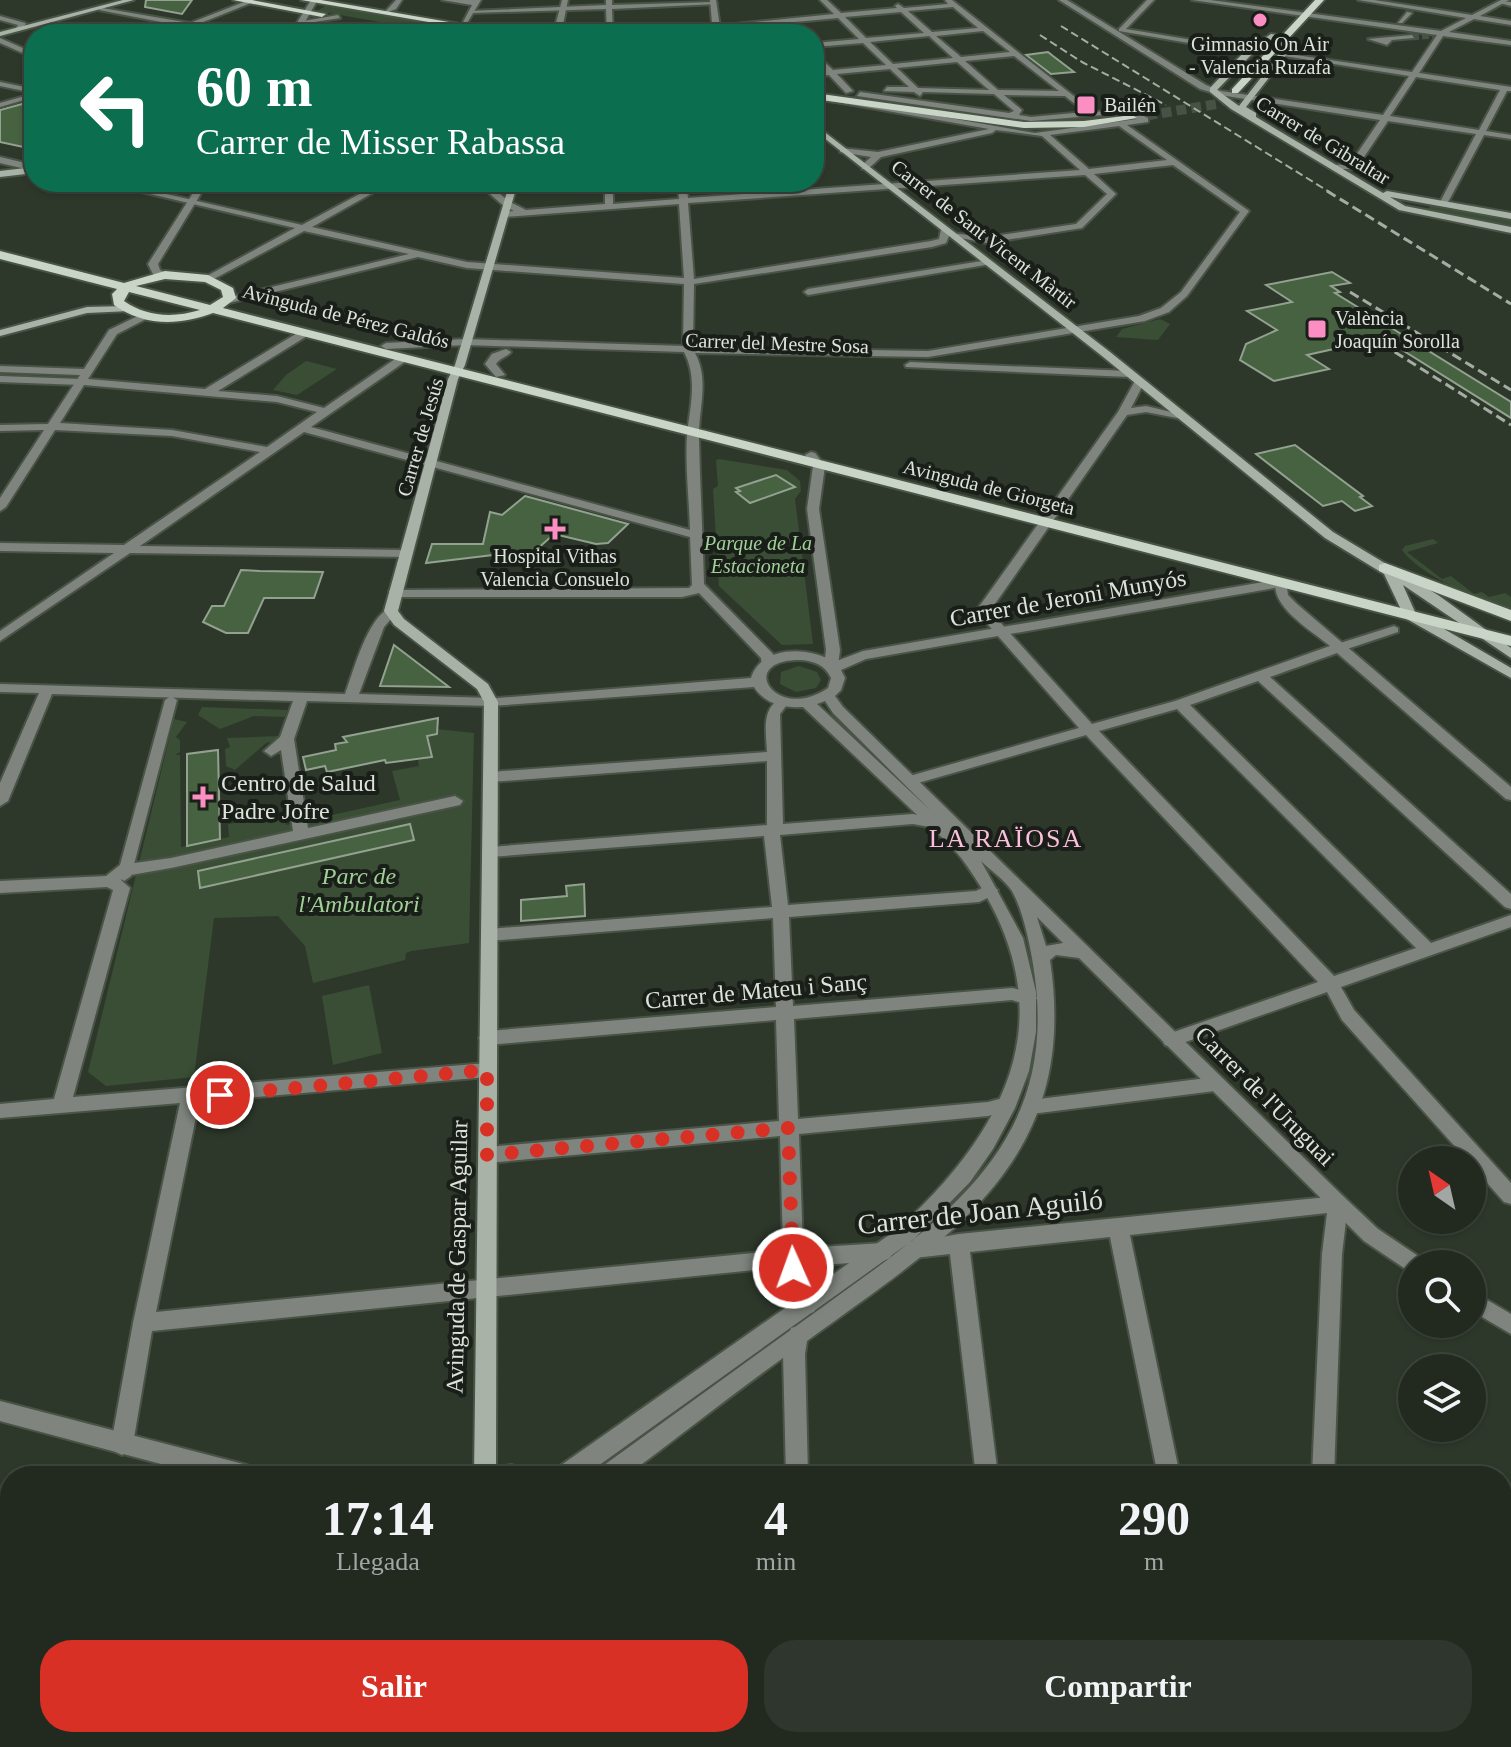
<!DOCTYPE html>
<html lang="es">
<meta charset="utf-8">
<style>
body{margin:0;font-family:Georgia,serif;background:#2e362d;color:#f1f3f6;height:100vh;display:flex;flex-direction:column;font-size:30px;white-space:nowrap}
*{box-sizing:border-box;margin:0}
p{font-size:26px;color:#a2a7a5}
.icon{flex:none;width:44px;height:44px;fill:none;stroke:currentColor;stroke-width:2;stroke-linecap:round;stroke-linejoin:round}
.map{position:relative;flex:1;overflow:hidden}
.details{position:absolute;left:0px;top:1466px;width:1512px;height:282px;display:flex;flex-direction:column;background:#222a20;border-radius:32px 32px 0 0;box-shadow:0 2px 6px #0004,0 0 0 2px #3f463e}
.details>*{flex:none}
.guide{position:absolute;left:24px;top:24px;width:800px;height:168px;border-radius:32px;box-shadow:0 2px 6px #0004,0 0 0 2px #3f463e;background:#0b6e4f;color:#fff;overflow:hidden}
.needle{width:52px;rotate:326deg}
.buttons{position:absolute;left:1398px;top:1146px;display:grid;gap:16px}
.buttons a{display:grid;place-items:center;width:88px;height:88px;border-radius:50%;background:#222a20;box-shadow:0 2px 6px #0004,0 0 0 2px #3f463e;font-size:40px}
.pin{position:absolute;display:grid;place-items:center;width:68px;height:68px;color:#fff;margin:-34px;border:4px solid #fff;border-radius:50%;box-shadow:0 2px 8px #0007}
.me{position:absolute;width:88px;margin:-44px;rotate:358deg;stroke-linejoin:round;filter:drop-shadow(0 0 6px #0008)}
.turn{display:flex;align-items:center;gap:28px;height:168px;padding:0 40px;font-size:36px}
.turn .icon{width:104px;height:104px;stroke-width:2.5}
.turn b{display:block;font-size:56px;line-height:68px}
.eta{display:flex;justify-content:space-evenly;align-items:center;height:136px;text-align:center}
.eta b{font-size:48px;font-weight:700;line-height:56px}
.primary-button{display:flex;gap:16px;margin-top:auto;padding:16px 40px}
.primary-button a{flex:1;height:92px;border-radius:32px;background:#d93025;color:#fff;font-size:32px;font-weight:700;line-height:92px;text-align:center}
.primary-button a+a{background:#2e362d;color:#f1f3f6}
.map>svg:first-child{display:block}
.green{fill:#394e35}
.building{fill:#466240;stroke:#93a190;stroke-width:2}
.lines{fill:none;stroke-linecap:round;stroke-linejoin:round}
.pedestrian-tunnel{stroke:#475244;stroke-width:7;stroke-dasharray:7 3;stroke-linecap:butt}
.primary-tunnel{stroke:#475244;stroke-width:10;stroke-dasharray:10 5;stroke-linecap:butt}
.pedestrian-casing{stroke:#495346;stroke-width:4}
.minor-casing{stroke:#495346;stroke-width:4}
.tertiary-casing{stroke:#495346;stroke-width:4}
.secondary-casing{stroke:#495346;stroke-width:4}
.primary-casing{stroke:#495346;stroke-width:4}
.pedestrian{fill:#7f857e;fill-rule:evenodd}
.minor{fill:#7f857e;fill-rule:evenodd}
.tertiary{fill:#7f857e;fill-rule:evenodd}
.secondary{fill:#a9b2a7;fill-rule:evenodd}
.primary{fill:#c9d5c7;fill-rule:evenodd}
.rail-far1{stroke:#a4ada2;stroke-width:2;stroke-dasharray:8 4;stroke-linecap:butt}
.rail{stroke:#a4ada2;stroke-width:3;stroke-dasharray:10 5;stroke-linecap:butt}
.route{stroke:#d93025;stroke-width:14;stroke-dasharray:0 25.2}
.poi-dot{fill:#fb8fc4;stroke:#191e18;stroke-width:3}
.labels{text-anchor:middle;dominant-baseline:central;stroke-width:8;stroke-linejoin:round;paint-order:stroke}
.far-poi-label{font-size:20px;fill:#dbe3da;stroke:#191e18}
.far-street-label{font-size:20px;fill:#dbe3da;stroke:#191e18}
.far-park-label{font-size:20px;font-style:italic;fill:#a0d097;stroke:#191e18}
.street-label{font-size:24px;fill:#dbe3da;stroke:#191e18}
.poi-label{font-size:24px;fill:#dbe3da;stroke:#191e18;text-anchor:start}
.park-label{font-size:24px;font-style:italic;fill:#a0d097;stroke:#191e18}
.neighbourhood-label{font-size:26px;letter-spacing:2px;fill:#fdbedb;stroke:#191e18}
.near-street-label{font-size:28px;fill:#dbe3da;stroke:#191e18}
</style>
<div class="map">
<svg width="1511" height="1747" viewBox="0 0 1511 1747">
<rect width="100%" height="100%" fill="#2d382a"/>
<path class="green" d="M327,5L446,25L432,31L317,11Z
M1431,204L1511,218V227L1426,213Z
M1160,319L1170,324L1158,340L1116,337L1122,329Z
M306,361L337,369L297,395L273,390L286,375Z
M719,459L787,470L800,481L801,491L795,499L813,644L782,645L719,586L713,489L718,486L716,460Z
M1433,539L1438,543L1407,552L1442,579L1451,576L1474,594L1482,592L1489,597L1505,593L1511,597V610C1486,602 1422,578 1402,550L1405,546Z
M799,666L817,672L821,680L816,688L796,692L780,684L781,672Z
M202,707L287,710L285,717L254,716L220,729L198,715Z
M174,719L187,722L176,737L180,740V752L175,755H180L181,847L229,837L228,824L284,815L286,825L400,800L392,771L419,766L418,760L432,756L427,736L438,734L436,729L474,733L469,943L411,951L406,953L405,960L313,983L305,946L278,916L214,918L194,1077L106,1086L88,1072Z
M279,736L277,741L266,743L235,770L226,766L225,749L230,747L227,738Z
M369,985L382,1053L333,1065L322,996Z"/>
<path class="building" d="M146,0H192L182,14L145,7Z
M1048,52L1053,56L1074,72L1051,74L1026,55Z
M22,104L34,106V146L28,148L0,142V110Z
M1332,272L1350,283L1331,286L1340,292L1335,293L1511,402V418L1383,338L1307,355L1329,369L1274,381L1240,360L1246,344L1277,330L1247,311L1292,302L1266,285Z
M1295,445L1363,496L1360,497L1372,506L1355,511L1342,501L1323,506L1256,454Z
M776,475L795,487L750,503L736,492L740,491L736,488Z
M525,496L628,524L608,543L596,544L554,534L536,550L426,563L432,544H483L490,512L502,515Z
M241,570L260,571L323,572L314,598H264L248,633H226L203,622L212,606H224Z
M394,645L449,687L380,686Z
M438,718L437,734L427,736L432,757L386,763L385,760L327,772L325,766L306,770L303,757L336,750L335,744L347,742L343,737Z
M218,750L220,839L187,846V754Z
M410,824L414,840L200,888L198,871Z
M584,884L585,916L521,921V900L567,896L566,886Z"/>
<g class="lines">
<path class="pedestrian-tunnel" d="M1412,37L1441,34"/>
<path class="primary-tunnel" d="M1132,118L1217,104L1235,91"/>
<defs>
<path id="pedestrian" d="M606,0H612V5L714,2L717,4L612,9L613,34H607L606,9L472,13L469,11L606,5Z
M1500,1L1511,2V6L1500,3Z
M1407,12L1412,13L1402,23H1398Z
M1412,35L1414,38L1392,40L1387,45L1368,39Z
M25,96L27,99L0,107V103Z
M988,260L992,262L991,264L808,295L804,292L808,289Z
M0,376L81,379L86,382L81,385L0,382Z
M1394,626L1398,628V632L1338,652L1332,648L1334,645Z
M171,696L177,700L131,876L124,881L117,876L165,700Z"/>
<path id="minor" d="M249,0L251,3L173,34H163L182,26L99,10L102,8L190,23Z
M396,0H402L396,9L383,14Z
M442,0H481L464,28L461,26L472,5Z
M820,0H827L841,13L897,8L895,6L898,4L904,8L948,4L945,0H952L1094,112L1129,109L1148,118V122L1127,125L1249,211L1187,296L1169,312L1145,321L928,357L695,353C710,381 698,410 699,439C700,488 703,536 704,584L773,654L775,657L772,666H762L761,658L699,593L682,597H389V591L394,590L689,588L692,585L690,537L304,432L140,546L405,550L409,551V557L130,553L0,641V631L114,553L0,551V543L124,545L260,452L172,436L55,430L6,507L0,511V498L44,430L0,431V425L48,424L80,375L0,372V366L84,369L109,330L144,313L148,314V318L117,334L88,379L205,389L299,332H307V336L218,391L277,396L324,408L398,357H406V361L311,427L690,530C689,498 685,465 687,434C690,407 698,378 684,352L466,345L386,349L381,346L386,343L466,339L683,346L684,284L467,268L418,257L229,303L226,302V298L409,254L304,231L208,282L203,279L205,277L295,228L99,182H114L302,225L382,182H392L312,227L467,262L684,278L679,204L505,217L501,214L502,212L514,211L504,206L477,183L485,182L510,202L526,210L605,204V182H613V204L679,199L678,182H686L688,198L1080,170L1042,136L996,130L992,133L881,157L868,169H862V165L871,157L840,152V148L878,152L989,129L814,98V94L1035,133L1137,119L1128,113L1031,121L857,96L860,92L1009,113L1014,111L994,94L923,92L920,96L914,92L884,91L887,87H909L890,69L837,74L853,91L846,93L829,75L814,76V72L825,71L814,59V53L833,70L886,65L863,43L814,47V43L859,39L838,18L664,34H637L834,14ZM953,7L978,28L932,32L908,11ZM901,12L924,33L866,38L845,17ZM983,31L1010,52L961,57L936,36ZM929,36L953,58L893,64L870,42ZM1014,56L1059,91L998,90L965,61ZM957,62L989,90L918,88L897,68ZM1004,95L1065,96L1085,112L1031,117L1019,115L1022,110ZM1119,126L1167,160L1089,169L1050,135ZM1173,165L1240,212L1181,292L1161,308L1139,316L928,351L693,347L694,284L932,247L946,243L949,236L987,243L1082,228L1116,194L1094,174ZM1085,175L1107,194L1076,224L987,237L950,233L951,230L946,227L941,230L939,239L931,241L694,279L688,203ZM84,385L277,402L317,412L267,447L172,430L60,423Z
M1059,0H1067L1206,85L1221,91L1383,115L1409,76L1278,55L1282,53L1412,72L1437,35L1192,0H1210L1441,31L1466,18L1358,0H1374L1472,15L1501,0H1509L1480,16L1511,21V25L1474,19L1449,32L1511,41V45L1443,36L1419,73L1511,87V91H1507L1486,131L1511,135V139L1484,135L1447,204L1440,206L1439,204L1476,134L1388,121L1356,169H1336V165L1350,164L1380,120L1220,95L1200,89ZM1416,77L1500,90L1479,130L1390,116Z
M1147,0H1154L1126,29L1241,48L1255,46L1259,48L1241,52L1119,31V29Z
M338,15L340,18L301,24L298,22Z
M0,16L25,23L26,24L18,31H14L18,25L0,20Z
M44,22L86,33L88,34H76L42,25Z
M0,38L34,53V58L0,43Z
M0,82L34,89V93L0,86Z
M0,157L34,165V171L0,163Z
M506,349L511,352C507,357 500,358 496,364L505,375L496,377L485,364L492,354Z
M910,362L1129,371L1134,374L1129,377L906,367L905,365Z
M1140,378L1145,381L1131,408L1146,406L1188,416L1182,419L1146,412L1127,415L990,611L1092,724L1175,701L1330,646C1312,631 1269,606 1276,580H1286L1288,595L1297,604L1511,787V800L1506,799L1337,653L1270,677L1511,894V909L1505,907L1258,681L1190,705L1431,943L1511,915V927L1341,987L1354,1010L1511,1183V1204L1504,1202L1472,1166V1160H1467L1342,1020L1327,992L1177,1045L1171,1047L1165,1045L1162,1040L1165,1035L1318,982L1086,735L911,785L903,780L906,777L1079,728L976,611L1118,412L1136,379ZM1177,709L1416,948L1334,976L1099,731Z
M811,452L815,453L825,466L819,509L840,650L838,666L831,670L824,666L826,650L807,509L813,466L805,455Z
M391,607L398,611L384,627L359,694L491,698L498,702L491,706L307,701L294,739L308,828L455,796L463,801L460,805L171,868L125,876L121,880L130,888L73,1097L487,1063L493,1065L496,1070L493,1075L487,1077L199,1102L156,1312L783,1250L780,1136L487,1163L480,1161L478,1155L480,1149L487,1147L779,1121L776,1020L488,1045L482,1043L479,1038L482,1033L488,1031L776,1007L773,918L489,941L483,939L481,935L483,931L489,929L772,907L764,836L490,857L482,852L490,847L767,825V761L491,782L484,777L491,772L767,752C766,732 761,707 782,698L789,702L780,714L783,824L913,814L940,819L943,823L935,828L913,824L780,835L788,905L976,891L990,884L998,890L996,894L979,902L789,917L793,1006L1012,988L1034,993L1037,998L1034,1003L1028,1005L1012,1000L794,1019L798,1119L988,1102L1007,1097L1014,1099L1016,1104L1014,1109L988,1116L799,1134L803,1248L883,1243L890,1246L893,1252L890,1258L883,1261L804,1266L805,1290L817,1305L814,1312L807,1314C784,1306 785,1288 784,1267L152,1331L133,1444L130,1451L122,1455L114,1451L111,1444L133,1323L180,1103L0,1118V1104L54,1099L113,890L107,887L0,893V881L106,876L120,865L171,858L293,831L281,750L271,756L264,751L280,737L293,701L52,694L8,801L0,806V783L39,693L0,692V684L345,694C354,670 367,618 391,607Z
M1215,1077L1221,1079L1224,1084L1221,1089L1215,1091L1031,1114L1024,1112L1022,1107L1024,1102L1031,1100Z
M1338,1196L1345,1198L1348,1204L1342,1254L1334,1476H1312L1322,1254L1327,1213L1130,1235L1180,1476H1158L1110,1237L970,1252L998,1476H976L950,1254L914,1258L907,1255L904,1249L907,1243L959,1234Z
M798,1326L805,1328L808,1335L805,1354L808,1476H786L783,1354L791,1328Z
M1502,1528H1511V1552H1502Z
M1511,1732V1747H1486L1490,1738H1502V1734Z
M1105,1738H1131L1133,1747H1107Z"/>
<path id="tertiary" d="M311,0L317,1L298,34H290Z
M562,0H568L561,34H553Z
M710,0H716L721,34H713Z
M200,182H208L158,264L160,270L170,275L165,278L153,274L148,264Z
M1281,579L1286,580V586L866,659L841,670L845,678L841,690L835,696L843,707L1345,1198L1378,1229L1421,1258L1424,1264H1412V1272L1407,1270L1364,1241L1079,958L1056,955L1050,960C1080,1159 953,1235 811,1338C748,1382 688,1430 626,1476H597L600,1468L875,1269C979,1192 1053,1118 1035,978C1032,953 1024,912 1012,891C1005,880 990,870 981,861L1023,938L1036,992V1032L1029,1071L1015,1108L993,1149L970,1182L913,1240L584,1476H554L557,1468L899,1228C1018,1119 1067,1001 962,859C949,842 930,827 914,812C877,777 840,742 803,707C783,708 765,704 754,687L491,706L486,705L484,702L486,699L751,678C761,645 810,646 834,662L863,651ZM801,660C814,661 825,665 831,678L828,688C776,724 734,659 801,660ZM825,701L833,713L930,810L817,704ZM1037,917L1063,943L1046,946Z
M1472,1291L1511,1314V1334L1472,1311Z
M0,1401L247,1465L255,1468L258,1476H206L0,1421Z
M197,1738H232L228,1747H193Z"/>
<path id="secondary" d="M123,0H134L0,36V32Z
M1271,34L1277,35L1250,56L1217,90L1239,106L1277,57L1284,35H1290L1285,57L1246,107L1256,113V117L1383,193L1387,191L1511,213V219L1390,197L1405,206L1511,227V233L1399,210L1231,109L1210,92V88L1244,52Z
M814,124L1110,352L1333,532L1438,595L1511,648V658L1403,585L1415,612L1511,668V678L1405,618L1384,574L1325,538L1102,356L814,130Z
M34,167V173L0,177V171Z
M510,182H518L465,365L458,379L398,611L404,619L488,684L498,702L496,1467L512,1465L520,1468L523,1476H474L484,702L477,689L394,625L384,611L448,379L455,365Z
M126,306L131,309L130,311L87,313L0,336V330L87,307Z
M482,1738H508V1747H482Z"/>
<path id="primary" d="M233,0H252L326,14L322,17Z
M301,0H321L518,34H498Z
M1315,0H1324L1238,93H1232V89Z
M814,93L1024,122L1084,121L1132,115L1137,118L1084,127L1024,128L814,99Z
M0,251L124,283L165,271L208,275L233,288L236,298L223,308L1511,636V646L213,313C179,326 143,326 114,305L112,294L117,289L0,259ZM165,279L205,282L221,290L223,297L210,305L136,286ZM129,292L200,310C173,318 147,317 124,301Z
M1385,563L1511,610V621L1379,571V565Z"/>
</defs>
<use href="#pedestrian" class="pedestrian-casing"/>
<use href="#minor" class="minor-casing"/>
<use href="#tertiary" class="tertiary-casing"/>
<use href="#secondary" class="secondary-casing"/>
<use href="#primary" class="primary-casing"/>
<use href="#pedestrian" class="pedestrian"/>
<use href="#minor" class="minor"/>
<use href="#tertiary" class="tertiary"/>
<use href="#secondary" class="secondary"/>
<use href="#primary" class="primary"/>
<path class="rail-far1" d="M1061,26L1331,193
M1040,35L1082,62L1166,105"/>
<path class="rail" d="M1327,191L1511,304
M1350,292L1511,390
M1382,344L1511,425"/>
</g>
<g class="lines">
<path class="route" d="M220,1095L487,1070V1155L788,1128L793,1268"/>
</g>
<g class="poi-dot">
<circle cx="1260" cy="20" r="8"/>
<rect x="1076" y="95" width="20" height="20" rx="4"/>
<rect x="1307" y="319" width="20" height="20" rx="4"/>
<path d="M551 517h8v8h8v8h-8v8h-8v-8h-8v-8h8z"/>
<path d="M199 785h8v8h8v8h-8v8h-8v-8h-8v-8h8z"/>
</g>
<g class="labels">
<g class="far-poi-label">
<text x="1260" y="44">Gimnasio On Air<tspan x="1260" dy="23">- Valencia Ruzafa</tspan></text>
<text x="1104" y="105" text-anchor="start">Bailén</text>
<text x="1335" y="318" text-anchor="start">València<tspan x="1335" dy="23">Joaquín Sorolla</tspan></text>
<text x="555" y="556">Hospital Vithas<tspan x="555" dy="23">Valencia Consuelo</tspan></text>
</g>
<g class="far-street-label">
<text transform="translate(1323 140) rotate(31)">Carrer de Gibraltar</text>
<text transform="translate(984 234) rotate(38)">Carrer de Sant Vicent Màrtir</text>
<text transform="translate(346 316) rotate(14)">Avinguda de Pérez Galdós</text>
<text transform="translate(777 343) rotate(2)">Carrer del Mestre Sosa</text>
<text transform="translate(420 437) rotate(-74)">Carrer de Jesús</text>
<text transform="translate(989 487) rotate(14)">Avinguda de Giorgeta</text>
</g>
<g class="far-park-label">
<text x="758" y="543">Parque de La<tspan x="758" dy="23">Estacioneta</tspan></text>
</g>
<g class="street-label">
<text transform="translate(1068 598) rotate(-10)">Carrer de Jeroni Munyós</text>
<text transform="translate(756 991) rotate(-5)">Carrer de Mateu i Sanç</text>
<text transform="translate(1265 1096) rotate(45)">Carrer de l'Uruguai</text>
<text transform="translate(457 1257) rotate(-89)">Avinguda de Gaspar Aguilar</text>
</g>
<g class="poi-label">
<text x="221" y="783">Centro de Salud<tspan x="221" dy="28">Padre Jofre</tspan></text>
</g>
<g class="park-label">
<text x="359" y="876">Parc de<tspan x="359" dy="28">l'Ambulatori</tspan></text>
</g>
<g class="neighbourhood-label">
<text x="1006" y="838">LA RAÏOSA</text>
</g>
<g class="near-street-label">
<text transform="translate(980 1212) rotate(-6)">Carrer de Joan Aguiló</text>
</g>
</g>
</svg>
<div class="buttons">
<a><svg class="needle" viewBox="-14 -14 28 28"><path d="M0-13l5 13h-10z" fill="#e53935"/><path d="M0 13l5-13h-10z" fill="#a2a7a5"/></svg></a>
<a><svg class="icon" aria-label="search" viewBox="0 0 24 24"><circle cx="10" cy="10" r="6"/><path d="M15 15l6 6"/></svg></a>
<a><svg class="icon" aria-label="layers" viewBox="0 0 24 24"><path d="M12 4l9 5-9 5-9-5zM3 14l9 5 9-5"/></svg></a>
</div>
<div class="pin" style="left:220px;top:1095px;background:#d93025"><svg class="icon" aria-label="arrive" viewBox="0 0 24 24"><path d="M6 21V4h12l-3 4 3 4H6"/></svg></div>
<svg class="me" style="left:793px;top:1268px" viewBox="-20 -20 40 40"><circle r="17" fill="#d93025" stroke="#fff" stroke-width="3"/><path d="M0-11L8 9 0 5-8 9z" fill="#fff"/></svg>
<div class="guide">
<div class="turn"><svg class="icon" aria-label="left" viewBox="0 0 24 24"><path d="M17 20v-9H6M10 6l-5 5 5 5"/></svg><div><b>60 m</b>Carrer de Misser Rabassa</div></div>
</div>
<section class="details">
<div class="eta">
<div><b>17:14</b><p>Llegada</p></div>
<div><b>4</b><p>min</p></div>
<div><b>290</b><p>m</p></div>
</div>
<div class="primary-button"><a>Salir</a><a>Compartir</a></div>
</section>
</div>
